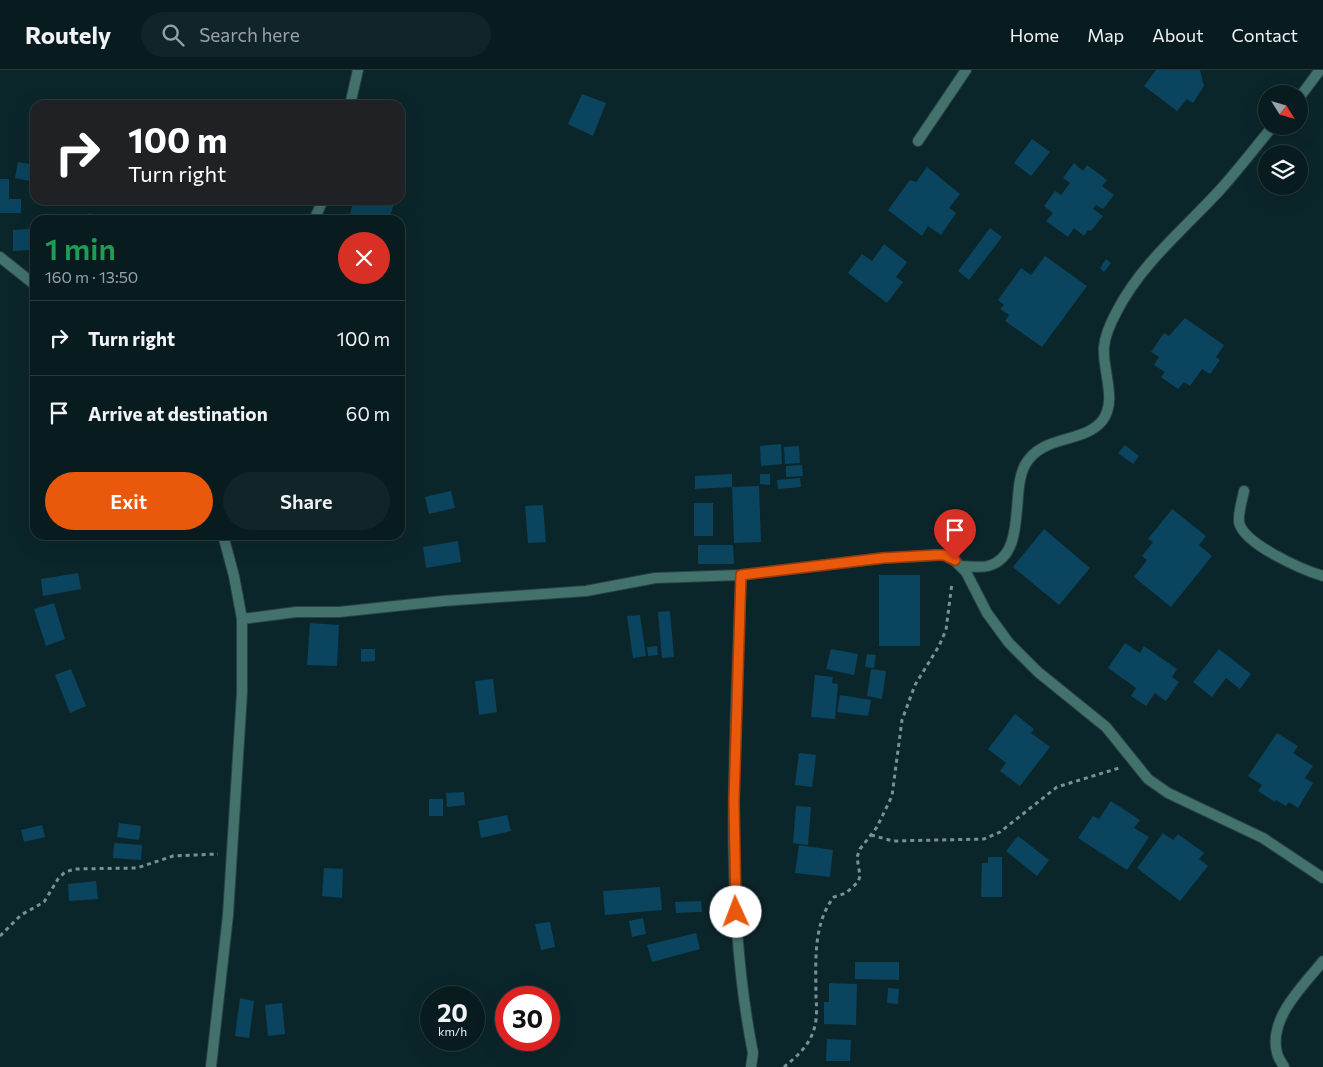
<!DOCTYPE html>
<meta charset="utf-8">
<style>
body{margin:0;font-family:Commissioner,sans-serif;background:#112529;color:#f1f3f6;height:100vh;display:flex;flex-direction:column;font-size:19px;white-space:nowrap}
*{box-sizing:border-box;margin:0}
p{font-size:16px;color:#98a1a5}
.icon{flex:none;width:28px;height:28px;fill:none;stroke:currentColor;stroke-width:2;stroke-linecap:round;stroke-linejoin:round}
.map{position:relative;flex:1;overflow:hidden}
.sheet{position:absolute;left:30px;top:145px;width:375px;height:325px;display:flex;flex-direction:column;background:#081c20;border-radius:15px;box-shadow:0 5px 20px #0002,0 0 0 1px #293a3e}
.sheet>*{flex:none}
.top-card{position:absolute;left:30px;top:30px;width:375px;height:105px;border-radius:15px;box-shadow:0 5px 20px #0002,0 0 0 1px #293a3e;background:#202124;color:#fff;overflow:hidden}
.needle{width:32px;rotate:127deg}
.tools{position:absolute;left:1258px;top:15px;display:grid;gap:10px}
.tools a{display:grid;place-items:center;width:50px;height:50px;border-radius:50%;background:#081c20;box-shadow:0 5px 20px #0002,0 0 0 1px #293a3e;font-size:25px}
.speed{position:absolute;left:420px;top:916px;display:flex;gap:10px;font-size:25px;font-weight:700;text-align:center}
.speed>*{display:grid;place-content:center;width:65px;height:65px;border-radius:50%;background:#081c20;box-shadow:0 5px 20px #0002,0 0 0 1px #293a3e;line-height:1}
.speed small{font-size:12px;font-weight:400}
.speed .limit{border:8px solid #d22;background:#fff;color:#111}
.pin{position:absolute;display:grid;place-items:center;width:42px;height:42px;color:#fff;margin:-51px -21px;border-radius:50% 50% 50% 0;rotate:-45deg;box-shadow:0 0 5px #0007}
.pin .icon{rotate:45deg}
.me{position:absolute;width:55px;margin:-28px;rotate:358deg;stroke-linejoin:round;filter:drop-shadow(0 0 4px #0008)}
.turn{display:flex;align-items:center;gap:18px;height:105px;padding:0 15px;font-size:22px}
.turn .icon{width:65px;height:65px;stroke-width:2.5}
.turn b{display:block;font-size:35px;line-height:42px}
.round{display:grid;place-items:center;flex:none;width:52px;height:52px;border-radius:26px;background:#112529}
.overview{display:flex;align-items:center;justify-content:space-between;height:85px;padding:0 15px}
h1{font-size:30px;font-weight:600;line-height:38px;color:#1e9e55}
.action{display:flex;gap:10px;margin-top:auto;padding:10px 15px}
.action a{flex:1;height:58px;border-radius:30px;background:#ea580c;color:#fff;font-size:20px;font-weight:600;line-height:58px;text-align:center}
.action a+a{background:#112529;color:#f1f3f6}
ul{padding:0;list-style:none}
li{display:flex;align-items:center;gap:15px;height:75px;padding:0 15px;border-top:1px solid #293a3e}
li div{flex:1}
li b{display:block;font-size:19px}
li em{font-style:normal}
header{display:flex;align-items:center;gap:30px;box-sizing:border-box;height:70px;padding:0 25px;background:#081c20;border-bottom:1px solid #293a3e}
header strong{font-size:24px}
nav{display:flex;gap:28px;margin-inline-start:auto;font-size:18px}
.search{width:350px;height:45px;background:#112529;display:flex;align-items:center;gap:12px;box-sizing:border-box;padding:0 18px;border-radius:28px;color:#98a1a5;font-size:19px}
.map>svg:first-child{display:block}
.building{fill:#0b445e}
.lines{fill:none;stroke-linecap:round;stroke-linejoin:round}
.minor-casing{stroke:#284145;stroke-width:12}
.path{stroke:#7b9093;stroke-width:3;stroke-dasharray:4 4;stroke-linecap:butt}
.minor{stroke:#43726c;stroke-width:10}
.route-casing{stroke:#983908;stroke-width:12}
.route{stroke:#ea580c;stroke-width:9}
</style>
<header>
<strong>Routely</strong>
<div class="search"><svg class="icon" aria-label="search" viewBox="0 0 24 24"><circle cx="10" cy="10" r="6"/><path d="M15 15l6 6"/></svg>Search here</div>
<nav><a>Home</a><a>Map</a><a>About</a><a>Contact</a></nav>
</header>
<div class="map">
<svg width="1323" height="997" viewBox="0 0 1323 997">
<rect width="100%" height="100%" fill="#0b262a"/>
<path class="building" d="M1156,0H1200L1204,16L1193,33L1187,29L1177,41L1144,16Z
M582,24L606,33L593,66L568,54Z
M1032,69L1050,82L1031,106L1014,93Z
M18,92L35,95V112L15,108Z
M1074,93L1083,101L1087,95L1107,110L1102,116L1114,125L1103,139L1096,135L1093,139L1103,146L1091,161L1088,160L1084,166L1074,158L1068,167L1046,151L1053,143L1044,136L1055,121L1061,125L1070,113L1063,108Z
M927,97L960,124L949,138L956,143L941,165L928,156L922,166L888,140L910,110L916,112Z
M0,109H9V129H21V143H0Z
M354,130H395L389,150H358L349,147Z
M89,143L102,147L101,150H87Z
M990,158L1002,167L969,210L958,201Z
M30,159L31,180L13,181V160Z
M884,174L907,192L896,207L903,212L887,233L848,203L862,184L872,191Z
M1045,186L1087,216L1042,277L1005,251L1009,245L1000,239L1004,235L998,230L1021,198L1031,205Z
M1106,189L1111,193L1104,202L1100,198Z
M1185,248L1224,275L1216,287L1220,290L1210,304L1202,299L1190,316L1184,312L1178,319L1161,307L1165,302L1154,295L1159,287L1151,282L1164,263L1169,266Z
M781,374L782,394L761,396L760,376Z
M1125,375L1139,386L1133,394L1118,383Z
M799,376L800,393L785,394L784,377Z
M802,395L803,406L786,407V396Z
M732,404V417L695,419V406Z
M760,404H770V415L760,414Z
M800,408L801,417L778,419L777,410Z
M759,416L761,472L734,473L732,417Z
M451,421L455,438L429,444L425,427Z
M694,433H713V466H694Z
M543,435L546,472L528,473L525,436Z
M1172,439L1206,466L1199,475L1212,486L1171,537L1134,507L1147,490L1142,486L1153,472L1148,469Z
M1044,459L1090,498L1059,535L1013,497Z
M458,471L461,492L426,498L423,477Z
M698,475H733L734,494H698Z
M78,503L81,519L43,526L41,509Z
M879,505H920V576H879Z
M54,533L65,569L46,576L34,539Z
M670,541L674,587L662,588L658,542Z
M640,545L646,586L633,588L627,546Z
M310,553L339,555L337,596L307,595Z
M1125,573L1140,583L1144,576L1177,599L1172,607L1179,612L1166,631L1155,623L1146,636L1131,626L1136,618L1108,598Z
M657,576L658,585L648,586L647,577Z
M361,579H375V591L361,592Z
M831,579L858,584L854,605L826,599Z
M1219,579L1251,604L1240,619L1226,608L1212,627L1193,612Z
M867,584L876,585L874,598L865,597Z
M71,599L86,636L70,643L55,605Z
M871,599L886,601L882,629L867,626Z
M815,605L833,607L832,613L838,614L835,649L811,647Z
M493,609L497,642L479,645L475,611Z
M840,625L871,630L868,646L837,642Z
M1015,644L1034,659L1031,663L1050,677L1020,716L1000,701L1006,693L988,679Z
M1277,663L1298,676L1293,683L1313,696L1305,708L1313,713L1298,738L1289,732L1286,736L1276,730L1275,732L1258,721L1262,715L1248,706Z
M799,683L816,685L812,717L795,715Z
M464,722L465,735L447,737L446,723Z
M429,729H443V746H429Z
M1111,731L1140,750L1134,758L1149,767L1127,800L1078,768L1093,746L1099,749Z
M796,736L811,737L808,775L793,773Z
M507,745L511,761L481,768L478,751Z
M119,753L141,756L139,770L117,767Z
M42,755L45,767L24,772L21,760Z
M1163,763L1173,770L1178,764L1204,783L1199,789L1208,796L1180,831L1137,798Z
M1018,766L1049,790L1037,806L1006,781Z
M114,773L142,775L141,790L113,788Z
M799,775L833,780L830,807L795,803Z
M988,787H1002V827H981L982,793H988Z
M324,798L343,799L342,828L322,826Z
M96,811L98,829L69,831L68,814Z
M660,817L662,840L605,845L603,821Z
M701,831L702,842L676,843L675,832Z
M643,848L646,864L632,867L629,851Z
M550,852L555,877L541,880L535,854Z
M696,863L700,879L652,892L647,875Z
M855,892H899V910L855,909Z
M829,913L857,914L856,955L824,954V932H829Z
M888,918L899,919L898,934L887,933Z
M240,928L254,931L249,968L235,966Z
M282,933L285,964L268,966L265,935Z
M827,969L851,970L850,991H826Z"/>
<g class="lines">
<defs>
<path id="minor" d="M1299,28L1320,0
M350,35L358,0
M918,71L966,0
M314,150L323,130
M0,187L35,215
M1244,421C1242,431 1238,443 1239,452C1243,474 1303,500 1323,506
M961,496C969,496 980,498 988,496C1028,485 1010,422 1025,395C1042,364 1083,374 1102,351C1118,331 1102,300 1104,277C1105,264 1111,252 1117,241C1142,193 1184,159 1220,120C1238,100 1255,78 1273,56
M741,505C736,662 722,828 753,983L751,997
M242,549L296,542H339L443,531L586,521L655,508L741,505L883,488L944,485L955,491L966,502L987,543L1009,573L1038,602L1106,657L1148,709L1168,723L1263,768L1323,808
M211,997L228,845L242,623V549L234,506L223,465
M1284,997C1282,993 1278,988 1277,983C1268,948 1304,915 1323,891"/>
</defs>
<use href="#minor" class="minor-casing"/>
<path class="path" d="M871,765L893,771L984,769L1000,762L1057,717L1119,698
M0,866L21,845L44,832L58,809L65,802L75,799L137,798L173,786L218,784
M784,997C795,988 808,977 813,962C817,952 817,939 816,928C816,896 812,854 834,827L846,823L858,812L860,806L857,787L860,779L877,757L892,726L902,650L915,615L939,576L946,560L952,513"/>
<use href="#minor" class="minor"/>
</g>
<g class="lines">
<defs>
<path id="route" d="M736,842L734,731L741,505L883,488L936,485H944L955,490"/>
</defs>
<use href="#route" class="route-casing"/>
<use href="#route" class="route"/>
</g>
</svg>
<div class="tools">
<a><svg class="needle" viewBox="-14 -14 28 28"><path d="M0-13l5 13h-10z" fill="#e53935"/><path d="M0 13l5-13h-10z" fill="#98a1a5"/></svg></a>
<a><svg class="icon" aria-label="layers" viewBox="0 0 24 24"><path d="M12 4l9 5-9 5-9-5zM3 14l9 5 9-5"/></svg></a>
</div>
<div class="speed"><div>20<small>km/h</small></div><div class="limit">30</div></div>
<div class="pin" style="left:955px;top:490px;background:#d93025"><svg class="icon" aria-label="arrive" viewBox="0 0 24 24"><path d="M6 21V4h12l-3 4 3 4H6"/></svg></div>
<svg class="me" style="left:736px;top:842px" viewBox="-20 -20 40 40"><circle r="19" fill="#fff"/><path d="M0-13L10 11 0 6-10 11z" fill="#ea580c"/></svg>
<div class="top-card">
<div class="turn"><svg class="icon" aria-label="right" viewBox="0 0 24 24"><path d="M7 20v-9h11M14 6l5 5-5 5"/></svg><div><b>100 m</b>Turn right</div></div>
</div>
<section class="sheet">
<div class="overview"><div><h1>1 min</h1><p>160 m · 13:50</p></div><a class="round" style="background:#d93025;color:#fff"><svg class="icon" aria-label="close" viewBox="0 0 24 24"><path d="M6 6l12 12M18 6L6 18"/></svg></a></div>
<ul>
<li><svg class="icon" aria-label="right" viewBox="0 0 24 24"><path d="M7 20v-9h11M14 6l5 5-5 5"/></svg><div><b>Turn right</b></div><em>100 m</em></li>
<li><svg class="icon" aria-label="arrive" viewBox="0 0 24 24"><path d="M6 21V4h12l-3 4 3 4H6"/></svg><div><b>Arrive at destination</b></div><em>60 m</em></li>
</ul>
<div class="action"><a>Exit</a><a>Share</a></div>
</section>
</div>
